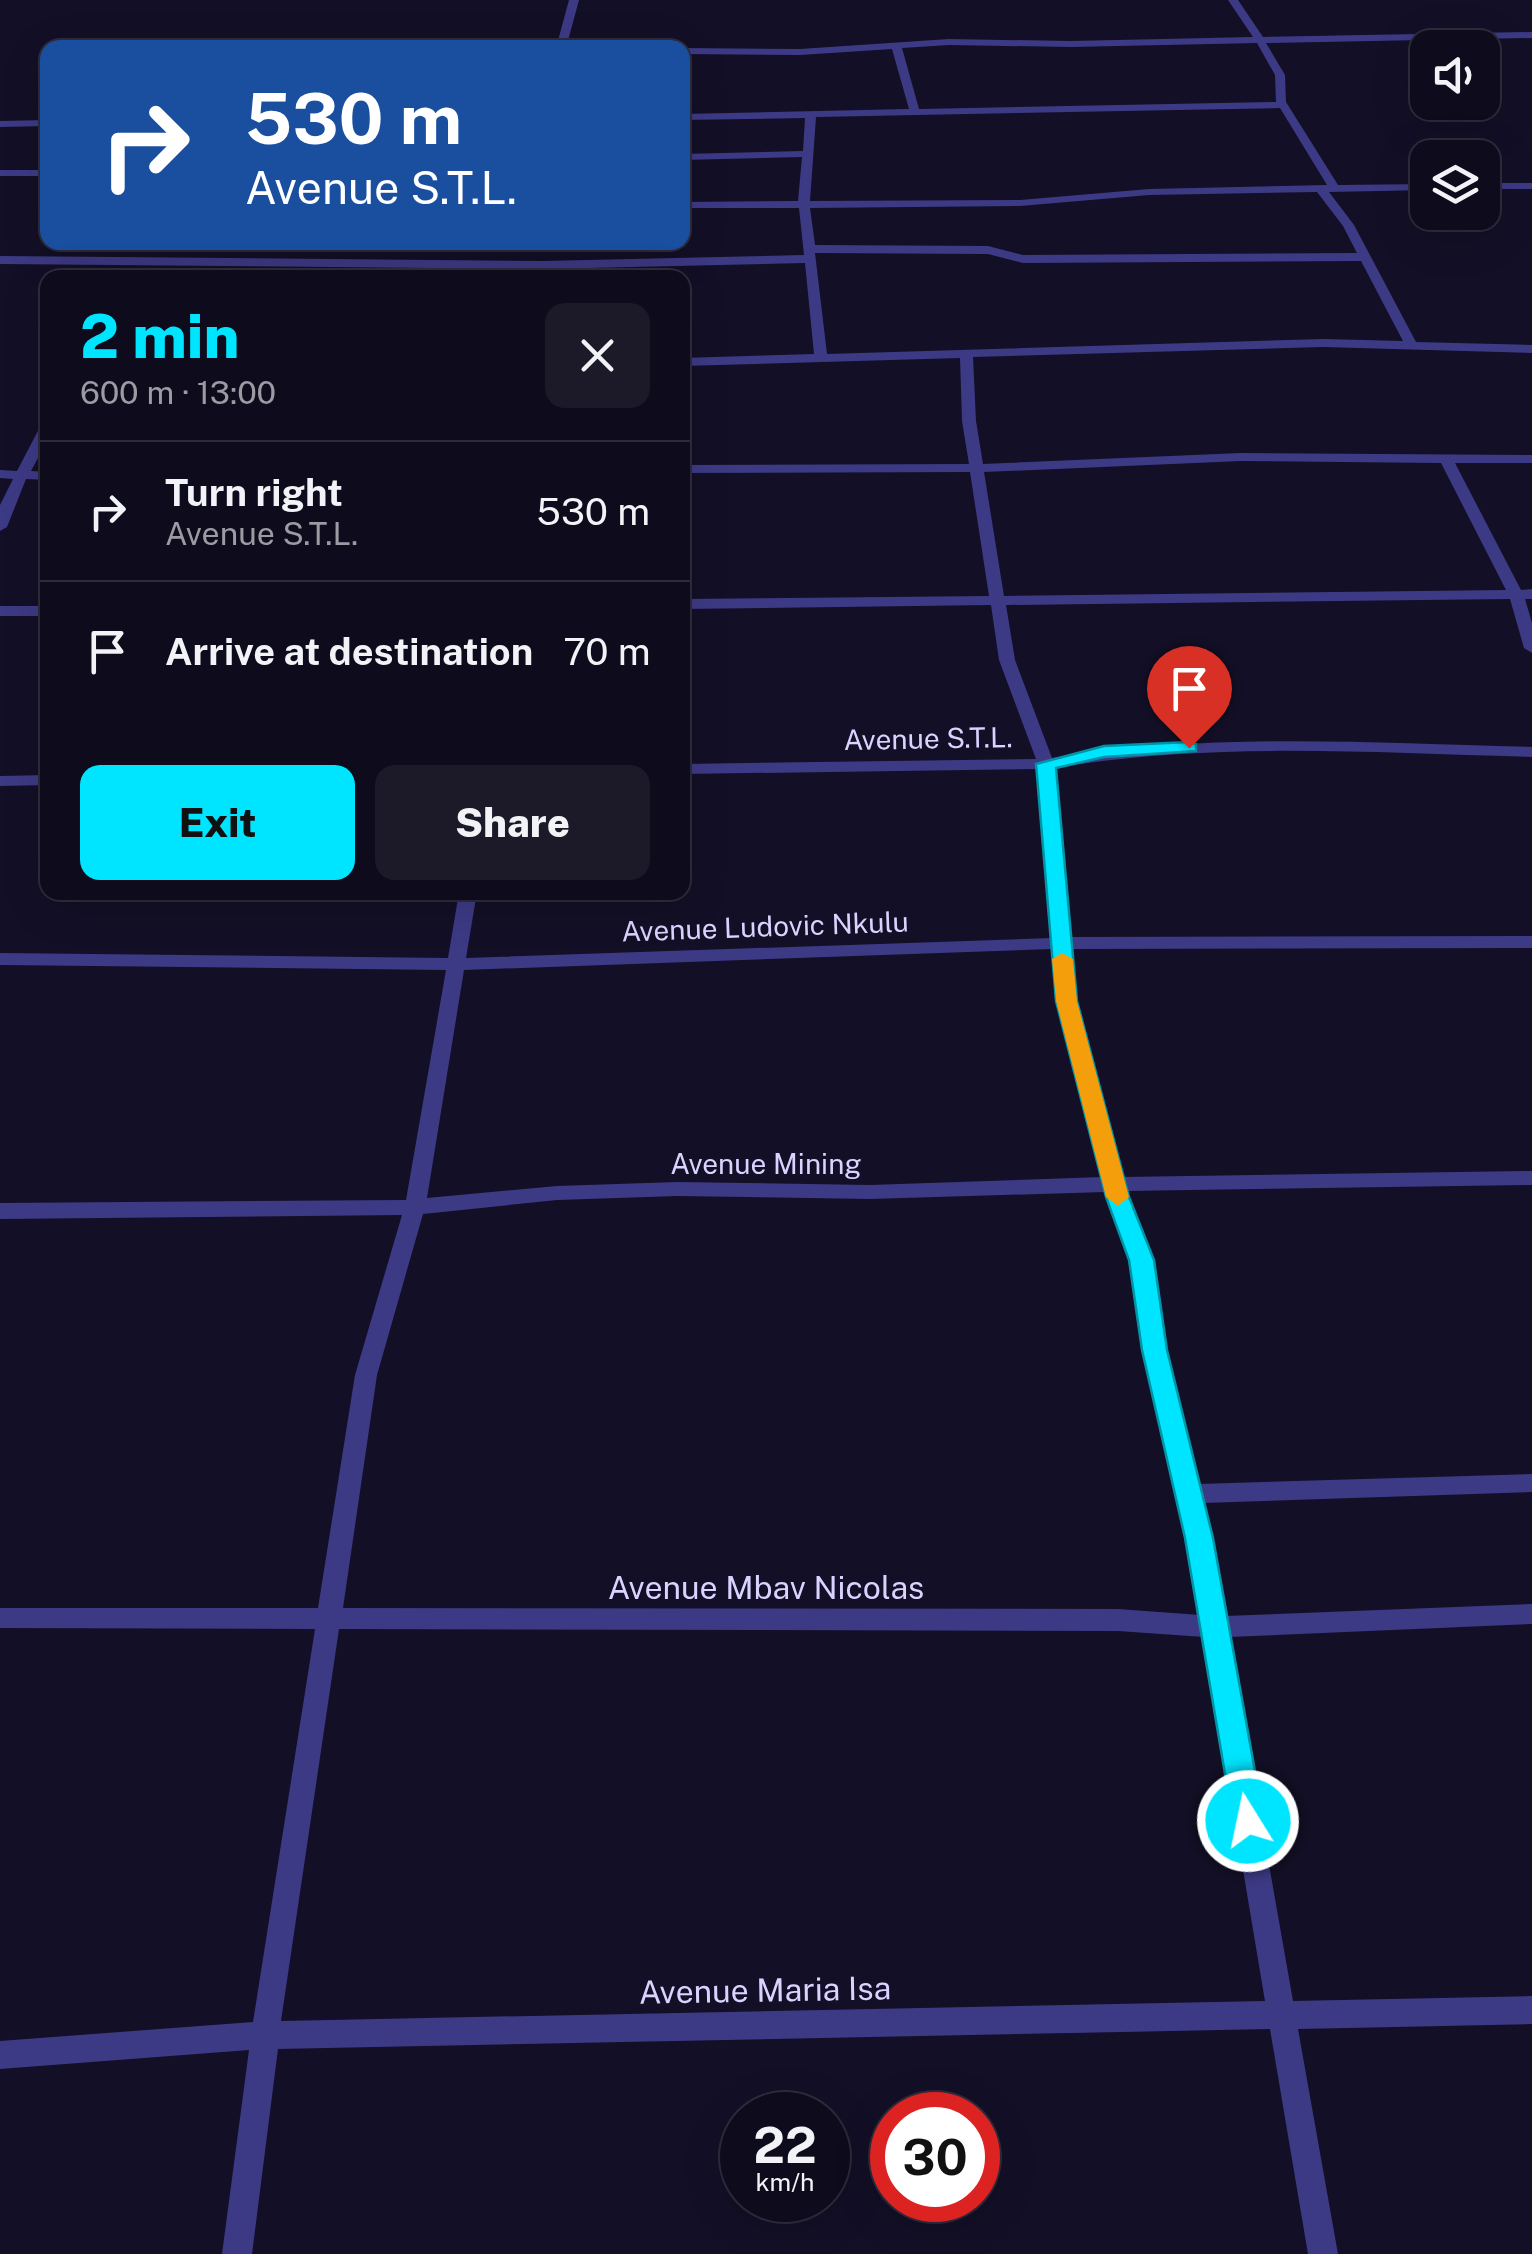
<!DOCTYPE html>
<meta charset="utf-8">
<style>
body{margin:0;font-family:"Public Sans",sans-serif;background:#1c1929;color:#f1f3f6;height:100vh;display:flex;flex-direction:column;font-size:38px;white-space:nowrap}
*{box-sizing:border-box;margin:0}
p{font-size:32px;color:#9b9ba3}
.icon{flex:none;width:55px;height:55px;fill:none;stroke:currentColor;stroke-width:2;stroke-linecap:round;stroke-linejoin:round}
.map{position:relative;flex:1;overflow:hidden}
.panel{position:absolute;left:40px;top:270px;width:650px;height:630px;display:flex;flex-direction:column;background:#0e0b1c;border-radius:20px;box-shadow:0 10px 40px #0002,0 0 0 2px #2e2b3b}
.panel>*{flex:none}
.banner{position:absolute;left:40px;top:40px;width:650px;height:210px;border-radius:20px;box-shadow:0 10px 40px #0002,0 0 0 2px #2e2b3b;background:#1a4fa0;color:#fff;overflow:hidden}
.controls{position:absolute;left:1410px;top:30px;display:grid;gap:20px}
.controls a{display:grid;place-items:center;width:90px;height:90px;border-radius:20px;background:#0e0b1c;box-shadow:0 10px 40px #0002,0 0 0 2px #2e2b3b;font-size:50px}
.speed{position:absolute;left:720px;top:2092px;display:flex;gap:20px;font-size:50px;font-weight:700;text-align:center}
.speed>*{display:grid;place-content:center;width:130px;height:130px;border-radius:50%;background:#0e0b1c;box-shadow:0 10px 40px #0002,0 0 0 2px #2e2b3b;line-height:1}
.speed small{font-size:25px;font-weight:400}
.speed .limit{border:15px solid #d22;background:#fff;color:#111}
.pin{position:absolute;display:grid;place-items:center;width:85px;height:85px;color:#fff;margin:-102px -42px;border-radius:50% 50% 50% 0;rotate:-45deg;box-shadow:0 0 10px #0007}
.pin .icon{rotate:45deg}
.me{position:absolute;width:110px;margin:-55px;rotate:350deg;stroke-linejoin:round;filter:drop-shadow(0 0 8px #0008)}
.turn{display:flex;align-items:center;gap:35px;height:210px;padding:0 40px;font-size:45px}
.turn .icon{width:130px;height:130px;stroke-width:2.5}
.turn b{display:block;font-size:70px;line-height:85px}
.round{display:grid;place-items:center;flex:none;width:105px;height:105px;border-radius:20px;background:#1c1929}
.summary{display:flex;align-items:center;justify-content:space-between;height:170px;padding:0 40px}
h1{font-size:60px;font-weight:800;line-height:75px;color:#00e5ff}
.action{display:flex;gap:20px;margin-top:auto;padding:20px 40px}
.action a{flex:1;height:115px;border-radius:20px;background:#00e5ff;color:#111;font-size:40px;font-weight:800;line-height:115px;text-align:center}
.action a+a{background:#1c1929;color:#f1f3f6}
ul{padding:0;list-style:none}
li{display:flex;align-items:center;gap:30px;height:140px;padding:0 40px;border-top:2px solid #2e2b3b}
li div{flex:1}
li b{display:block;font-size:38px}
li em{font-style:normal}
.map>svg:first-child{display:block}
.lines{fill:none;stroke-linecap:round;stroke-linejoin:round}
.minor{fill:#3d3a85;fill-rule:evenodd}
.route{fill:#00e5ff;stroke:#0095a6;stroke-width:2.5}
.slow{fill:#f59e0b}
.labels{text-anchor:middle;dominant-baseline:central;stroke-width:10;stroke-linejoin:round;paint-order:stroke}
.street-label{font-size:28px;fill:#d9d4ff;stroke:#130f26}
.near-street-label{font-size:32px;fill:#d9d4ff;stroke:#130f26}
</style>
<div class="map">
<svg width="1532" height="2254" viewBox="0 0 1532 2254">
<rect width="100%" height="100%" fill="#130f26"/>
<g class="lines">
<path class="minor" d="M569,0H579L566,48H556Z
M1228,0H1238L1263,37L1532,32V38L1266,43L1285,75L1286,102L1338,185L1428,184V190L1329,192L1354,225L1416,342L1532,345V353L1323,347L973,357L976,421L983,464L1241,453L1532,455V463H1455L1521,590L1532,589V599H1525L1532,623V653L1524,648L1510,599L1006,605L1015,660L1052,758C1211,732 1372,743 1532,747V757C1372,753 1213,741 1055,768L1070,937L1532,936V948L1071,949L1075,1001L1122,1177L1532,1171V1185L1126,1191L1152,1260L1166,1350L1198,1484L1532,1474V1492L1203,1503L1225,1616L1532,1604V1624L1229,1637L1293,2001L1532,1996V2024L1298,2029L1338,2254H1308L1270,2029L278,2049L252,2254H222L249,2050L0,2069V2041L253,2022L315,1629L0,1628V1608H318L355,1375L402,1215L0,1219V1203L406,1200L446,970L0,965V953L448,958L459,892H477L466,958L1052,938L1038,769L682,774V764L1036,759L999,660L991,605L682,609V599L989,596L970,472L682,473V465L969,464L962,421L960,358L682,366V358L814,354L805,263L543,269L0,264V256L543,261L804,255L799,208H682V202L798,201L802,157L682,160V154L803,151L805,118L682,120V114L909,109L892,49L800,55L682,54V48L800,49L949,39L1071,41L1253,37ZM1257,43L1275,75L1276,102L919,109L902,48L949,45L1071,47ZM1280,108L1327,185L1149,189L1020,200L810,201L816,117ZM1317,192L1343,226L1357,253L1023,255L988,246L815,245L810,208L1020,206L1149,195ZM815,253L988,254L1023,263L1361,261L1403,341L1323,339L827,354ZM1241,461L1441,463L1506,590L1004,596L984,472ZM1052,949L1057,1001L1102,1177L870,1185L677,1182L557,1186L427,1198L464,970ZM1105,1192L1130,1260L1144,1350L1187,1538L1200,1615L1118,1609L343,1608L377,1375L423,1214L557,1200L677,1196L870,1199ZM339,1629L1118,1631L1204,1637L1265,2001L281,2021Z
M48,120V126L0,127V121Z
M0,170H48V176H0Z
M1482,183H1532V189H1482Z
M48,421V439L31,471L48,472V480L26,479L7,527L0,531V505L13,479L0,478V470L17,471L41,425Z
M0,606H48V616H0Z
M48,775V785L0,786V776Z"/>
</g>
<path class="route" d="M1189,742L1196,744V751L1104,757L1056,768L1077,1001L1129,1197L1154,1260L1167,1350L1213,1538L1264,1821L1259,1831L1248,1835L1238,1831L1233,1821L1185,1538L1142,1350L1129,1260L1106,1197L1056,1001L1036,764L1104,746Z"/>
<path class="slow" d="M1062,953L1073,959L1077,1001L1129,1197L1118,1206L1106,1197L1056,1001L1052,959Z"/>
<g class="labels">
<g class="street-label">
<text transform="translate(928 738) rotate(-1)">Avenue S.T.L.</text>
<text transform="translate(765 926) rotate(-2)">Avenue Ludovic Nkulu</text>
<text x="766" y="1163">Avenue Mining</text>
</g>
<g class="near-street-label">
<text x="766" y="1587">Avenue Mbav Nicolas</text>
<text transform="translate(765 1990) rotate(-1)">Avenue Maria Isa</text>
</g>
</g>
</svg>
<div class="controls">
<a><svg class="icon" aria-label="sound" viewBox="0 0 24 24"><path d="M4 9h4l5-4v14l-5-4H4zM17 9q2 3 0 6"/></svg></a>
<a><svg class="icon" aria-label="layers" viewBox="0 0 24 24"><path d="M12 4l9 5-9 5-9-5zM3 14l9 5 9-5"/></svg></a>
</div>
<div class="speed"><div>22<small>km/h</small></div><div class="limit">30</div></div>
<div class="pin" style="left:1189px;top:748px;background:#d93025"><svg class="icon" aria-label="arrive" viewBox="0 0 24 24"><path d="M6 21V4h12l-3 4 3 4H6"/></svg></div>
<svg class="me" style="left:1248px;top:1821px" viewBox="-20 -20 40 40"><circle r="17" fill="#00e5ff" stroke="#fff" stroke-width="3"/><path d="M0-11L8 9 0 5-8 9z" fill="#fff"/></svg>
<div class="banner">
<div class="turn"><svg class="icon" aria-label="right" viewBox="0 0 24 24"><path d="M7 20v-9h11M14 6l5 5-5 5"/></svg><div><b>530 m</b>Avenue S.T.L.</div></div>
</div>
<section class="panel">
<div class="summary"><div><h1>2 min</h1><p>600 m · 13:00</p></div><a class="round"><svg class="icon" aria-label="close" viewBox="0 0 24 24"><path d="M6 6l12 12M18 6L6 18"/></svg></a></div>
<ul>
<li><svg class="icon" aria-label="right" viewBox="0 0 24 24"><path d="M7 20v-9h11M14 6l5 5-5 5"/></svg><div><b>Turn right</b><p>Avenue S.T.L.</p></div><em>530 m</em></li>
<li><svg class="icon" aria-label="arrive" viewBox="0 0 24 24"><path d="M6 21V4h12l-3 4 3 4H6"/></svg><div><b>Arrive at destination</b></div><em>70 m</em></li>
</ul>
<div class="action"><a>Exit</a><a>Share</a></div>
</section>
</div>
